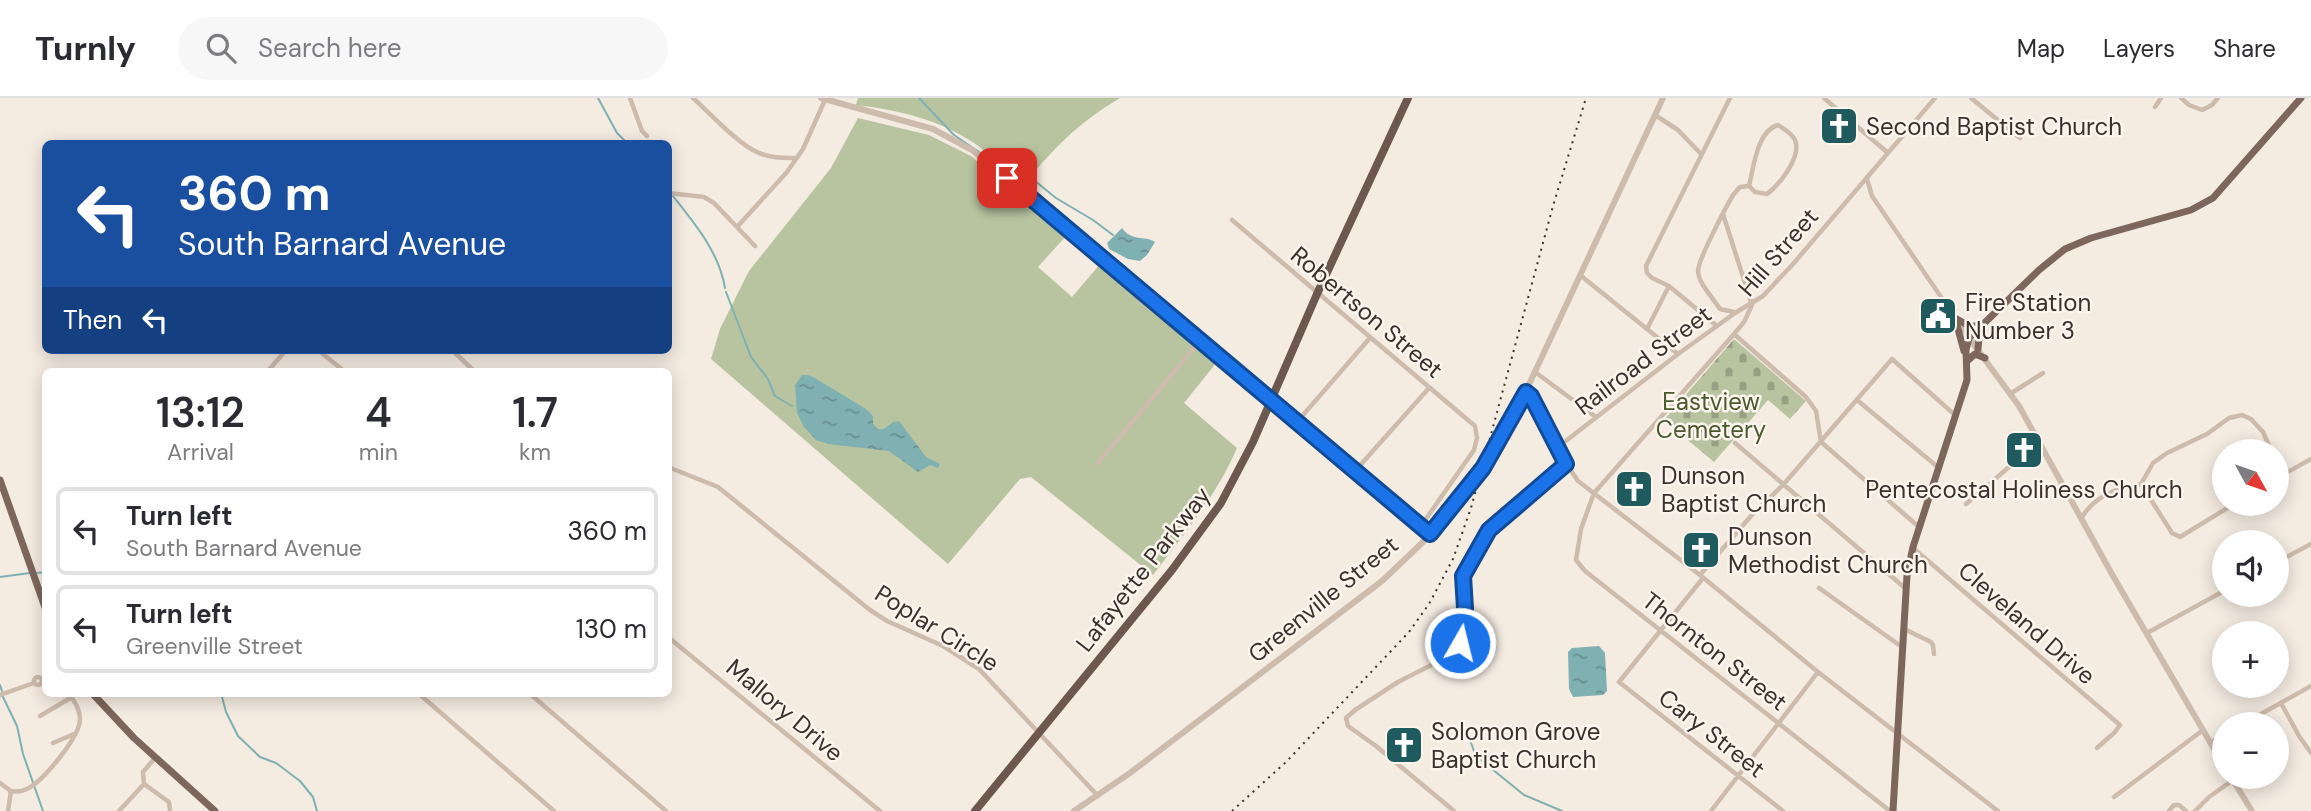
<!DOCTYPE html>
<meta charset="utf-8">
<style>
body{margin:0;font-family:"DM Sans",sans-serif;background:#f7f7f7;color:#2b2b33;height:100vh;display:flex;flex-direction:column;font-size:26px;white-space:nowrap}
*{box-sizing:border-box;margin:0}
p{font-size:23px;color:#7c7c81}
.icon{flex:none;width:38px;height:38px;fill:none;stroke:currentColor;stroke-width:2;stroke-linecap:round;stroke-linejoin:round}
.map{position:relative;flex:1;overflow:hidden}
.details{position:absolute;left:42px;top:270px;width:630px;height:329px;display:flex;flex-direction:column;background:#fff;border-radius:10px;box-shadow:0 4px 18px #0003}
.details>*{flex:none}
.guide{position:absolute;left:42px;top:42px;width:630px;height:214px;border-radius:10px;box-shadow:0 4px 18px #0003;background:#1a4fa0;color:#fff;overflow:hidden}
.needle{width:46px;rotate:130deg}
.buttons{position:absolute;left:2212px;top:341px;display:grid;gap:14px}
.buttons a{display:grid;place-items:center;width:77px;height:77px;border-radius:50%;background:#fff;box-shadow:0 4px 18px #0003;font-size:35px}
.pin{position:absolute;display:grid;place-items:center;width:60px;height:60px;color:#fff;margin:-30px;border-radius:14px;box-shadow:0 4px 10px #0006}
.me{position:absolute;width:77px;margin:-38px;rotate:8deg;stroke-linejoin:round;filter:drop-shadow(0 0 5px #0008)}
.turn{display:flex;align-items:center;gap:24px;height:147px;padding:0 21px;font-size:32px}
.turn .icon{width:91px;height:91px;stroke-width:2.5}
.turn b{display:block;font-size:49px;line-height:60px}
.then{display:flex;align-items:center;height:66px;padding:0 21px;background:#0003;gap:14px;font-size:26px}
.eta{display:flex;justify-content:space-evenly;align-items:center;height:119px;text-align:center}
.eta b{font-size:42px;font-weight:600;line-height:49px}
ul{padding:0;list-style:none}
li{display:flex;align-items:center;gap:21px;height:88px;margin:0 14px 10px;padding:0 7px;border:4px solid #e1e1e2;border-radius:10px}
li div{flex:1}
li b{display:block;font-size:26px}
li em{font-style:normal}
header{display:flex;align-items:center;gap:42px;box-sizing:border-box;height:98px;padding:0 35px;background:#fff;border-bottom:2px solid #e1e1e2}
header strong{font-size:33px}
nav{display:flex;gap:38px;margin-inline-start:auto;font-size:24px}
.search{width:490px;height:63px;background:#f7f7f7;display:flex;align-items:center;gap:18px;box-sizing:border-box;padding:0 24px;border-radius:38px;color:#7c7c81;font-size:26px}
.map>svg:first-child{display:block}
.cemetery{fill:url(#cemetery-stones)}
.pitch{fill:#b8c4a0}
.water{fill:url(#water-ripples)}
.lines{fill:none;stroke-linecap:round;stroke-linejoin:round}
.stream{stroke:#7fb0b2;stroke-width:2}
.minor{stroke:#cdbbac;stroke-width:4.5}
.tertiary{stroke:#cdbbac;stroke-width:6}
.primary{stroke:#7d675c;stroke-width:7}
.trunk{stroke:#6c584f;stroke-width:8}
.rail{stroke:#3b302b;stroke-width:2;stroke-dasharray:2 5;stroke-linecap:butt}
.route-casing{stroke:#114b97;stroke-width:18}
.route{stroke:#1a73e8;stroke-width:12}
.labels{text-anchor:middle;dominant-baseline:central;stroke-width:5;stroke-linejoin:round;paint-order:stroke}
.poi-label{font-size:24px;fill:#3b302b;stroke:#fbf5ee;text-anchor:start}
.street-label{font-size:24px;fill:#3b302b;stroke:#fbf5ee}
.park-label{font-size:24px;fill:#4a5a2e;stroke:#fbf5ee}
</style>
<header>
<strong>Turnly</strong>
<div class="search"><svg class="icon" aria-label="search" viewBox="0 0 24 24"><circle cx="10" cy="10" r="6"/><path d="M15 15l6 6"/></svg>Search here</div>
<nav><a>Map</a><a>Layers</a><a>Share</a></nav>
</header>
<div class="map">
<svg width="2311" height="713" viewBox="0 0 2311 713">
<defs>
<pattern id="cemetery-stones" width="16" height="16" patternUnits="userSpaceOnUse" patternTransform="scale(1.75)"><rect width="16" height="16" fill="#b8c4a0"/><path d="M2 7V4a2 2 0 0 1 4 0v3zM10 15v-3a2 2 0 0 1 4 0v3z" fill="#97a083"/></pattern>
<pattern id="water-ripples" width="26" height="14" patternUnits="userSpaceOnUse" patternTransform="scale(1.75)"><rect width="26" height="14" fill="#7fb0b2"/><path d="M2 4q2-2 4 0t4 0M15 11q2-2 4 0t4 0" fill="none" stroke="#699091"/></pattern>
</defs>
<rect width="100%" height="100%" fill="#f4ebe1"/>
<path class="cemetery" d="M1734,241L1806,303L1790,321L1768,302L1714,364L1664,322Z"/>
<path class="pitch" d="M858,0H1120C1078,25 1056,48 1025,85C1008,72 991,57 974,45C938,21 898,12 856,7Z
M858,20L929,37L971,58L1066,138L1038,169L1072,199L1101,165L1217,264L1184,305L1237,350C1217,397 1184,436 1153,477L1031,379L1020,381L948,466L711,261L720,231L749,173L831,70Z"/>
<path class="water" d="M1122,130C1132,144 1144,137 1155,144L1147,157L1140,163L1128,161L1109,151L1107,145Z
M802,277H808L813,279L866,311L873,318V326L878,331H884L893,324L899,323L926,359L940,366L938,370L930,367L918,374L889,353L828,346L816,342L804,329L797,315L795,287Z
M1599,548L1605,555L1607,593L1603,597L1573,599L1569,591L1568,554L1572,550Z"/>
<g class="lines">
<path class="stream" d="M598,0L617,35L628,46
M919,0L954,37L988,60L1001,63L1035,83L1056,100L1093,122L1113,137
M673,98C695,126 719,154 725,190
M726,194L751,259L768,281L775,298L792,308
M36,475L46,474
M0,479L30,475
M0,587L2,593
M221,595L226,614L238,638L260,659L276,665L300,683L313,699L317,713
M3,599L17,628L23,656L43,713
M1468,637L1476,658L1524,697L1562,713"/>
<path class="minor" d="M630,0L642,33L647,38
M693,0C710,15 738,46 757,54C769,60 783,60 796,60
M1824,0L1888,55
M1971,0L2020,40
M2181,0L2189,7L2202,12L2212,7L2218,0
M2155,9L2161,0
M1655,17L1678,32L1701,56
M1867,81L1872,98L1969,240
M668,95L704,99L714,105L755,148
M1723,116L1752,207
M1232,122L1475,328L1477,340L1474,352L1421,428
M737,129L787,74L803,51L825,2
M1580,177L1678,256
M1752,207L1744,224L1734,236L1594,395L1581,431L1576,462L1585,473L1890,713
M1734,214L1720,211C1714,201 1698,185 1698,173C1698,162 1726,109 1733,97L1740,89L1749,88L1755,94L1767,96C1779,87 1802,59 1795,42C1792,35 1784,31 1778,27C1757,33 1754,68 1749,88
M1717,228L1669,188L1652,180L1647,175L1646,168L1730,0
M1647,231L1669,188
M1734,236L1806,299L1816,313L1821,344L1919,429
M318,252L344,273
M452,252L474,273
M268,273L286,252
M1535,274L1596,319
M1526,294L1534,301L1560,356L1578,383L1700,477L1818,574L1998,713
M2010,296L2043,275
M1271,302L1430,436
M1857,302L1939,370
M1297,324L1369,241
M1735,345L1905,490
M1558,349L1678,256L1735,215L1763,198L1793,166L1935,0
M1098,365L1199,244
M2277,365L2283,375
M668,369L718,389L870,512L887,523L943,548L979,571L1098,698
M1355,373L1429,290
M2277,380L2311,361
M2141,386L2172,435L2180,439L2234,406
M1966,406L2038,344
M2082,419C2096,397 2117,390 2141,386L2153,365L2167,355L2207,336L2229,320L2242,317L2251,321L2263,334L2272,354
M1913,450L2120,627L2115,634L2097,650
M2277,464L2311,446
M1700,477L1751,418L1783,387L1892,261L1955,317
M1703,480L1619,584L1783,713
M1819,490L1902,549
M1904,531L1931,544L1933,547L1934,556
M2147,535L2224,493
M668,539L880,713
M34 583a4 4 0 1 1 8 0a4 4 0 1 1-8 0Z
M418,595L554,713
M529,595L666,713
M0,597L34,585
M2281,605L2299,638L2311,655
M40,618L72,599
M2243,626L2311,588
M53,645L74,636
M2210,645L2224,637
M0,685L11,693L8,713
M144,686L169,704L170,713
M10,693C16,694 21,694 27,691C43,683 80,639 80,621C80,611 74,603 69,595
M2114,699L2203,632
M119,713L144,686L143,674L155,660
M1454,713L1376,648L1348,628L1346,620L1355,612L1398,584L1447,559L1459,545L1463,537L1465,510L1463,478L1489,432L1566,366
M1711,713L1818,574
M2169,713L2174,707H2179L2186,713
M2195,713L2209,699L2233,682"/>
<path class="tertiary" d="M821,0L933,31L972,52L1271,302
M1969,240L2019,308L2113,478L2224,668
M2231,679L2252,713
M1074,713L1130,675L1382,483L1421,446L1454,409L1483,370L1518,310L1663,0"/>
<path class="primary" d="M1955,220L1964,253
M1955,220L1969,228H1980
M1978,251L1980,229
M1967,263L1975,256L1985,260
M0,382L46,512
M92,595L134,640L215,713
M1893,713L1907,477L1913,449L1967,282L1966,252L1969,240L2039,172L2065,151L2091,140L2191,112L2213,100L2301,0"/>
<path class="trunk" d="M975,713L1172,472L1221,405L1253,344L1317,196L1408,0"/>
<path class="rail" d="M1232,713L1286,664L1409,534L1429,506L1453,461L1471,410L1553,108L1586,0"/>
</g>
<g class="lines">
<defs>
<path id="route" d="M1007,80L1430,436L1483,370L1526,294L1531,298L1566,366L1489,432L1463,478L1465,510L1463,537L1460,545"/>
</defs>
<use href="#route" class="route-casing"/>
<use href="#route" class="route"/>
</g>
<defs>
<symbol id="church-square" viewBox="-11 -11 22 22"><rect x="-9" y="-9" width="18" height="18" rx="4" fill="#1f5a5e" stroke="#fbf5ee"/><path d="M-1.2-6h2.4v3.5h3.3v2.4h-3.3V6h-2.4V-.1h-3.3v-2.4h3.3Z" fill="#fff"/></symbol>
<symbol id="civic-square" viewBox="-11 -11 22 22"><rect x="-9" y="-9" width="18" height="18" rx="4" fill="#1f5a5e" stroke="#fbf5ee"/><path d="M-.6-6.5H3V-4.5H.6V-3L4-1V1h2V6H-6V1h2V-1L-.6-3ZM-1.2 2.5V6h2.4V2.5Z" fill="#fff"/></symbol>
</defs>
<g fill-rule="evenodd">
<use href="#church-square" x="1817" y="6" width="44" height="44"/>
<use href="#civic-square" x="1916" y="196" width="44" height="44"/>
<use href="#church-square" x="2002" y="330" width="44" height="44"/>
<use href="#church-square" x="1612" y="369" width="44" height="44"/>
<use href="#church-square" x="1679" y="430" width="44" height="44"/>
<use href="#church-square" x="1382" y="625" width="44" height="44"/>
</g>
<g class="labels">
<g class="poi-label">
<text x="1866" y="28">Second Baptist Church</text>
<text x="1965" y="204">Fire Station<tspan x="1965" dy="28">Number 3</tspan></text>
<text x="1661" y="377">Dunson<tspan x="1661" dy="28">Baptist Church</tspan></text>
<text x="2024" y="391" text-anchor="middle">Pentecostal Holiness Church</text>
<text x="1728" y="438">Dunson<tspan x="1728" dy="28">Methodist Church</tspan></text>
<text x="1431" y="633">Solomon Grove<tspan x="1431" dy="28">Baptist Church</tspan></text>
</g>
<g class="street-label">
<text transform="translate(1778 154) rotate(-49)">Hill Street</text>
<text transform="translate(1367 214) rotate(40)">Robertson Street</text>
<text transform="translate(1643 262) rotate(-37)">Railroad Street</text>
<text transform="translate(1143 471) rotate(-52)">Lafayette Parkway</text>
<text transform="translate(1323 501) rotate(-39)">Greenville Street</text>
<text transform="translate(2027 525) rotate(41)">Cleveland Drive</text>
<text transform="translate(937 530) rotate(32)">Poplar Circle</text>
<text transform="translate(1715 553) rotate(38)">Thornton Street</text>
<text transform="translate(785 612) rotate(40)">Mallory Drive</text>
<text transform="translate(1712 635) rotate(38)">Cary Street</text>
</g>
<g class="park-label">
<text x="1711" y="303">Eastview<tspan x="1711" dy="28">Cemetery</tspan></text>
</g>
</g>
</svg>
<div class="buttons">
<a><svg class="needle" viewBox="-14 -14 28 28"><path d="M0-13l5 13h-10z" fill="#e53935"/><path d="M0 13l5-13h-10z" fill="#7c7c81"/></svg></a>
<a><svg class="icon" aria-label="sound" viewBox="0 0 24 24"><path d="M4 9h4l5-4v14l-5-4H4zM17 9q2 3 0 6"/></svg></a>
<a>+</a>
<a>−</a>
</div>
<div class="pin" style="left:1007px;top:80px;background:#d93025"><svg class="icon" aria-label="arrive" viewBox="0 0 24 24"><path d="M6 21V4h12l-3 4 3 4H6"/></svg></div>
<svg class="me" style="left:1460px;top:545px" viewBox="-20 -20 40 40"><circle r="17" fill="#1a73e8" stroke="#fff" stroke-width="3"/><path d="M0-11L8 9 0 5-8 9z" fill="#fff"/></svg>
<div class="guide">
<div class="turn"><svg class="icon" aria-label="left" viewBox="0 0 24 24"><path d="M17 20v-9H6M10 6l-5 5 5 5"/></svg><div><b>360 m</b>South Barnard Avenue</div></div>
<div class="then">Then<svg class="icon" aria-label="left" viewBox="0 0 24 24"><path d="M17 20v-9H6M10 6l-5 5 5 5"/></svg></div>
</div>
<section class="details">
<div class="eta">
<div><b>13:12</b><p>Arrival</p></div>
<div><b>4</b><p>min</p></div>
<div><b>1.7</b><p>km</p></div>
</div>
<ul>
<li><svg class="icon" aria-label="left" viewBox="0 0 24 24"><path d="M17 20v-9H6M10 6l-5 5 5 5"/></svg><div><b>Turn left</b><p>South Barnard Avenue</p></div><em>360 m</em></li>
<li><svg class="icon" aria-label="left" viewBox="0 0 24 24"><path d="M17 20v-9H6M10 6l-5 5 5 5"/></svg><div><b>Turn left</b><p>Greenville Street</p></div><em>130 m</em></li>
</ul>
</section>
</div>
